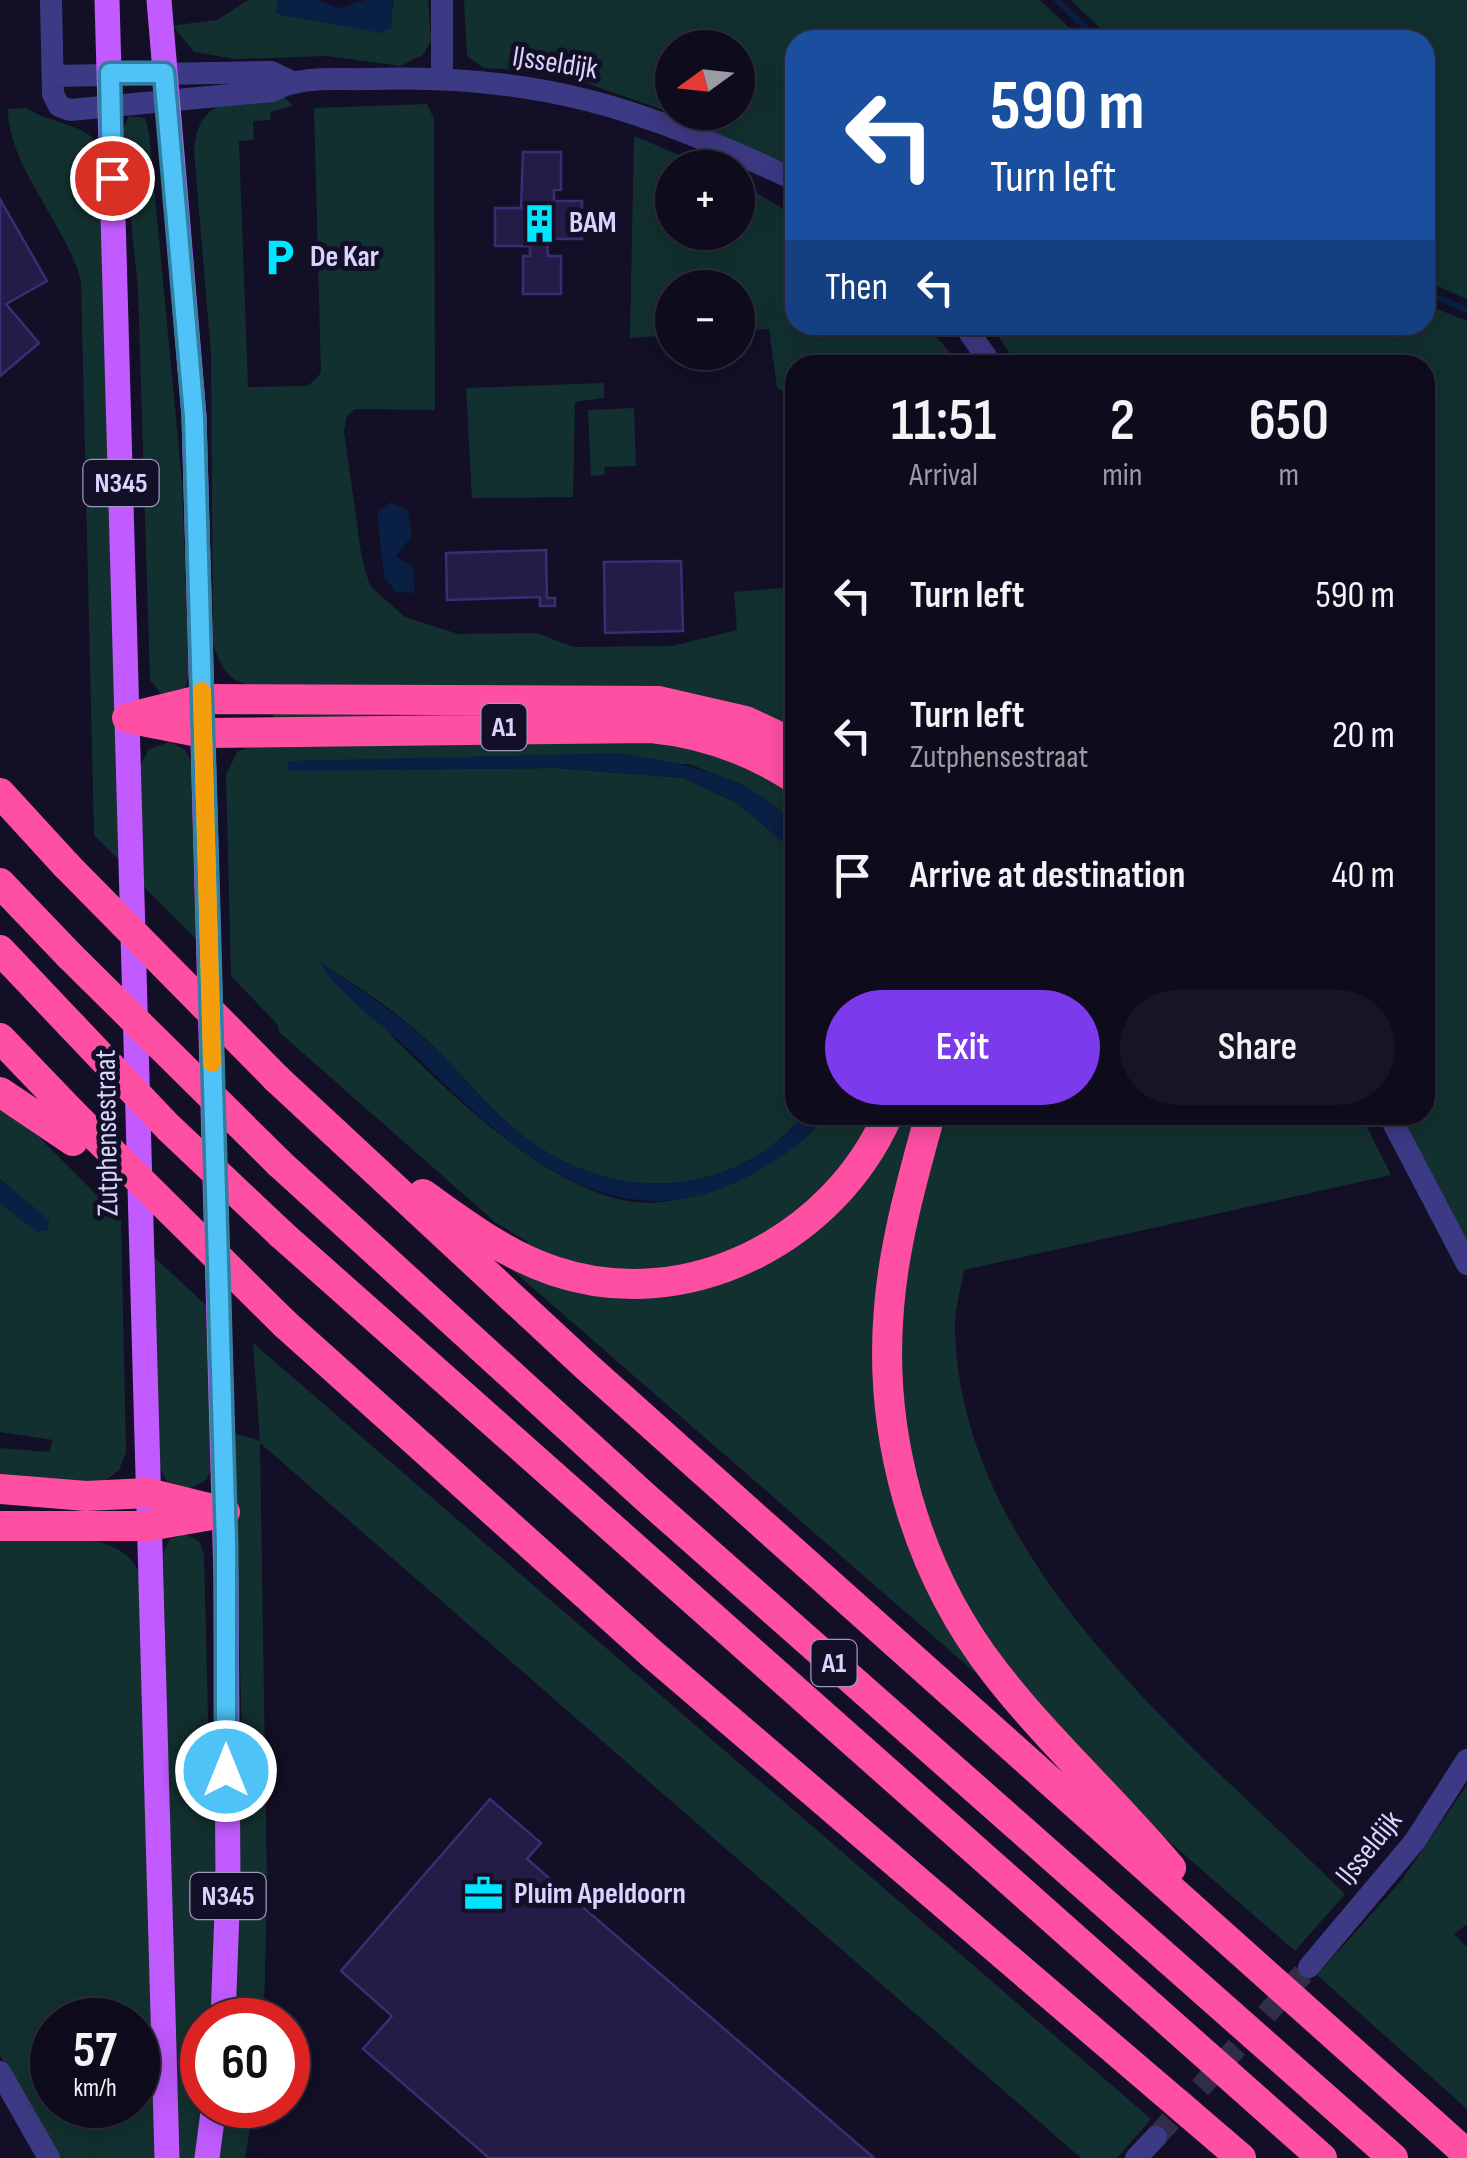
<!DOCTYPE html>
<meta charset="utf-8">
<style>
body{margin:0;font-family:"Sofia Sans Condensed",sans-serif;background:#171425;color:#f1f3f6;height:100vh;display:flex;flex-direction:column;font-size:38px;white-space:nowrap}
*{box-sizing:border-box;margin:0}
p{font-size:32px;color:#9b9ba3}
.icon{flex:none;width:55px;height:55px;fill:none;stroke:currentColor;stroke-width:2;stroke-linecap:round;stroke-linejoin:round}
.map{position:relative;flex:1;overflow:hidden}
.details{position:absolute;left:785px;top:355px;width:650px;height:770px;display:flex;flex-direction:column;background:#0e0b1c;border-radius:30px;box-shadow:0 5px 25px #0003,0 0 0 2px #2e2b3b}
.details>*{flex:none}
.top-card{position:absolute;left:785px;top:30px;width:650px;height:305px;border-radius:30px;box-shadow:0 5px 25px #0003,0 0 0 2px #2e2b3b;background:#1a4fa0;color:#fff;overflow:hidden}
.needle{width:65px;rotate:255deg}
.tools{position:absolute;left:655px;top:30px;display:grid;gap:20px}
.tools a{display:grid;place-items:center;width:100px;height:100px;border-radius:50%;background:#0e0b1c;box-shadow:0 5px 25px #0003,0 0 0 2px #2e2b3b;font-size:50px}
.speed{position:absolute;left:30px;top:1998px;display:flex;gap:20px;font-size:50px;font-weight:700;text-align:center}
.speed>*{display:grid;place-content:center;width:130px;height:130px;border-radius:50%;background:#0e0b1c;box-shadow:0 5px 25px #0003,0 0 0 2px #2e2b3b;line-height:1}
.speed small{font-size:25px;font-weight:400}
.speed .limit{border:15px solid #d22;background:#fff;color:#111}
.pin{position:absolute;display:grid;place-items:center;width:85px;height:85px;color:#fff;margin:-42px;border:5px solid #fff;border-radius:50%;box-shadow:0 2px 10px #0007}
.me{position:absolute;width:110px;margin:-55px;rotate:0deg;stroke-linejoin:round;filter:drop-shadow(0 0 8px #0008)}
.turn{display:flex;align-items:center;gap:35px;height:210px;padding:0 40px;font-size:45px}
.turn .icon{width:130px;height:130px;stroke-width:2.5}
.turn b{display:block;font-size:70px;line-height:85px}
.then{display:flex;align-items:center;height:95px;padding:0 40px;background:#0003;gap:20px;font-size:38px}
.eta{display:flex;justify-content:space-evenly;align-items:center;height:170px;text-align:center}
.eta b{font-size:60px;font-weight:600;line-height:70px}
.button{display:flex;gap:20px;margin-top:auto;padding:20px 40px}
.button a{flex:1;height:115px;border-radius:60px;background:#7c3aed;color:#fff;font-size:40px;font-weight:600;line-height:115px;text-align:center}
.button a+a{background:#171425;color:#f1f3f6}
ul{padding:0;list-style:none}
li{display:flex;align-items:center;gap:30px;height:140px;padding:0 40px}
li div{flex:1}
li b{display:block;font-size:38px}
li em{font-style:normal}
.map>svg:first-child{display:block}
.green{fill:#12302f;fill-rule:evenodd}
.water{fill:#0a1f44}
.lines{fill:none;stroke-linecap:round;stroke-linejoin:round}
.stream{stroke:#0a1f44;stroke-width:6}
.building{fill:#241b47;stroke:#3b2d73;stroke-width:2.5}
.minor-tunnel{stroke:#312d47;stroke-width:22;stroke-dasharray:22 11;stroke-linecap:butt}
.minor{stroke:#3d3a85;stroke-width:22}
.major{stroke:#c25bff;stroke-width:25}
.highway{stroke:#ff4fa3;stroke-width:30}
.highway-bridge{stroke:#ff4fa3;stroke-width:30}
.route-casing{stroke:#337fa1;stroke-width:25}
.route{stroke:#4fc3f7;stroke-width:18}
.slow{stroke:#f59e0b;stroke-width:18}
.labels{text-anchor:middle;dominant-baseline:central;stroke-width:10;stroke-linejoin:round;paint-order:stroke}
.shield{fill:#130f26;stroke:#9e99be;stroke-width:2.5}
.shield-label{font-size:28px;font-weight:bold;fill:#d9d4ff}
.street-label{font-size:30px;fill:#d9d4ff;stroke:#130f26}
.poi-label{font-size:30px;font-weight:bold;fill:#d9d4ff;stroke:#130f26;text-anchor:start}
</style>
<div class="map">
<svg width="1467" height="2158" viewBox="0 0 1467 2158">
<rect width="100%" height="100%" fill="#130f26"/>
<path class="green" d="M248,0H277V13L282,15L328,21L394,7L393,0H428L431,40L423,55L400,66L327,56L235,59L194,52L174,27L177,25L217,20Z
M464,0H1040L1082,40H795V169L677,115L555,72L484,68L467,56ZM672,48H738V112H672Z
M1071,0H1467V299L1425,281V40H1112Z
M283,96L293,106L270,112L271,120L253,121L254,140L239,141L248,387L308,386L321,373L314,108L427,104L434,119L435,410L355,409L347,416L344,432L362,559L370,586L405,617L458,634L537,633L573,647L672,646L737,630L734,592L795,587V825L743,785L689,764L290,771L555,768L683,778L737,803L795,852V1115H804C731,1201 611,1204 523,1136C489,1109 462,1074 431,1044C400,1014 357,985 320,963C395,1036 554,1223 668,1201C685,1198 703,1190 719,1184C759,1170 799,1152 825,1115H1361L1391,1175L964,1270C961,1290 954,1311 955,1331C962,1565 1192,1742 1345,1894L1295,1951L511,1269L528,1242L495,1222L279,1032L278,1025L231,976L226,775L237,752L269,739L278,687C237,685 228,685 213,645L211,353L194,151C198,94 238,101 283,96Z
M26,108C44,121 86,126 93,139C98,147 98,157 101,163L120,861L94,835L81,281C66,224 7,164 8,109Z
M129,116L145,118L149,133L182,482L189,674L185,688L161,694L150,680L138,289L122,133Z
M634,136L708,167L672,168V232H738V182L795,216V325H926L961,365H795L794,399L777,387L769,329L738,331V288H672V335L630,338Z
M1425,304L1467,321V1243L1401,1115H1425V365H1018L990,325H1425Z
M604,383V398L575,402L573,497L472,498L466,388Z
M634,408L636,466L605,467L604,475L591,476L588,410Z
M170,742L185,750L192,762L199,942L144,887L140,766L149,749Z
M0,1109L38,1136L121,1219L126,1452L119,1470L100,1485L0,1475V1448L49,1452L53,1440L0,1432V1203L37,1232L48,1220L0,1179Z
M153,1256L208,1307L211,1470L205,1481L187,1490L167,1482L159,1466Z
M253,1343L1151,2119L1117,2158H1081L260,1443L267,1885L264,2015L263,2020H229L242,1741L234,1433L260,1441Z
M185,1534L199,1541L204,1555L209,1755L221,1857L216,2020H202L200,2158H172L174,1999L163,1553L170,1539Z
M0,1541C44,1541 123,1525 140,1576L159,2158H57L0,2055ZM52,2020H138V2105H52Z
M1467,1785V1924L1454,1934L1467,1947V2109L1317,1975L1401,1881Z
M221,2105H254L245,2158H214Z"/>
<path class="water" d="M277,0H318L338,8L366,0H393L391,28L381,33L282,15L276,13Z
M391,502L408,511L412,536L396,556L413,567L415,593L396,592L384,577L377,512Z
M622,753C684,764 751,775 795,825V852L737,803L683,778L555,768L289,771L288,761Z
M320,961C356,988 398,1013 430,1044C462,1073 489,1109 523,1136C610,1204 731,1201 804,1115H825C806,1143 771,1165 741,1180C602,1248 499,1136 406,1047C385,1028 327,984 320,961Z
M0,1179L49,1220L48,1230L37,1232L0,1203Z"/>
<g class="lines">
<path class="stream" d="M1057,0L1098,40
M1425,292L1467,310"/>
</g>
<path class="building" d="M523,152H561V190H554V201H582V239H547L548,256H561V294H523V256H530V246H495V208H521Z
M0,199L47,281L6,304L39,343L0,376Z
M546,550L547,598H555V606H540V597L447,600L446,553Z
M681,561L683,631L605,633L604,562Z
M490,1799L541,1843L527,1859L874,2158H489L363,2049L392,2016L341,1971Z"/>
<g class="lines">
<path class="minor-tunnel" d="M1156,2137L1309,1967"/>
<path class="minor" d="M51,0L53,94L59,106L70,110L272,91C301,75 336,80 369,79C539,73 644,109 795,180
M442,0V79
M53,76L271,72L290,81
M964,325L992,365
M1389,1115L1467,1264
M1309,1967L1415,1841L1467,1760
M0,2072L49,2158
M1136,2158L1156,2137"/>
<path class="major" d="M107,0L167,2158
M159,0L194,416L226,1578L228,1884L223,2020
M207,2158L214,2105"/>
<path class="highway" d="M138,715L203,699L659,701L746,721L795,744
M127,718L203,733L651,728C704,733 751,750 795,779
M0,793L66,865
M0,883L69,955
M0,950L71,1025
M0,1038L72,1113
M277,1079L587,1367L1467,2154
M0,1092L73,1141
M930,1115C913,1177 894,1243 889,1308C878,1435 915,1569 994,1671C1048,1741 1114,1800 1171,1868
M279,1163L644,1496L1393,2158
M423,1194C465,1224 504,1254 554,1271C687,1316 834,1239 888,1115
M281,1234L1322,2158
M285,1324L651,1653L1241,2158
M0,1489L86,1496L148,1493L225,1512
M0,1526H149L217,1514"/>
<path class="highway-bridge" d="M66,865L277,1079
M69,955L279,1163
M71,1025L168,1127L281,1234
M72,1113L285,1324"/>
</g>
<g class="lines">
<defs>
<path id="route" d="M112,178L110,73H164L194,416L226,1545V1771"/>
</defs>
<use href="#route" class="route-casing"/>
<use href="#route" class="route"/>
<path class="slow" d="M202,691L212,1063"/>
</g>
<defs>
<symbol id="building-bare" viewBox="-9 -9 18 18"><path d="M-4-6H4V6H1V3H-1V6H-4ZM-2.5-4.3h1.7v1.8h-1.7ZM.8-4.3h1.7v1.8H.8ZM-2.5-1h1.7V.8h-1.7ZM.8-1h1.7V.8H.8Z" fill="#00e5ff" stroke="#130f26" stroke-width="2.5" paint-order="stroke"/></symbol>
<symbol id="parking-bare" viewBox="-9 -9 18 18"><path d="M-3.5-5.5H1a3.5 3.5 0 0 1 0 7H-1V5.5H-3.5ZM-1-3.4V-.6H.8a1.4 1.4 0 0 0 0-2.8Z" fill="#00e5ff" stroke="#130f26" stroke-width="2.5" paint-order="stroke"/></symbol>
<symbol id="office-bare" viewBox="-9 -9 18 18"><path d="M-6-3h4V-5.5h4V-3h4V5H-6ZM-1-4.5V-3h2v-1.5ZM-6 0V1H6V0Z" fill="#00e5ff" stroke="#130f26" stroke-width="2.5" paint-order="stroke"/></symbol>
</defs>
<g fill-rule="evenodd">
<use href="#building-bare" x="512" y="196" width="55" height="55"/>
<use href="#parking-bare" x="252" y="230" width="55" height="55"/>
<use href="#office-bare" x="456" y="1866" width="55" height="55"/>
</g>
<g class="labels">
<g class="shield">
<rect x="83.5" y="460" width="75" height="46" rx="8"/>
<rect x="481.5" y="704" width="45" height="46" rx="8"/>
<rect x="811.5" y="1640" width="45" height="46" rx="8"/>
<rect x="190.5" y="1873" width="75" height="46" rx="8"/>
</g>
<g class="shield-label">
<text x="121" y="483">N345</text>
<text x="504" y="727">A1</text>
<text x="834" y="1663">A1</text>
<text x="228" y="1896">N345</text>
</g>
<g class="street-label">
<text transform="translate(555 63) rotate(9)">IJsseldijk</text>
<text transform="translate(107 1133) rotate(-91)">Zutphensestraat</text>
<text transform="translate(1369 1848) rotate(-51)">IJsseldijk</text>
</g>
<g class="poi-label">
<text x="569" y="223">BAM</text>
<text x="310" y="257">De Kar</text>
<text x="514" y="1894">Pluim Apeldoorn</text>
</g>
</g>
</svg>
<div class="tools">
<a><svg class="needle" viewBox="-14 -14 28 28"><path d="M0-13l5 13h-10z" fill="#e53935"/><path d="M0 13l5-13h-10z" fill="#9b9ba3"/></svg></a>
<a>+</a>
<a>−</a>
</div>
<div class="speed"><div>57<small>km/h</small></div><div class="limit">60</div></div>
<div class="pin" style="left:112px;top:178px;background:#d93025"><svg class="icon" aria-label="arrive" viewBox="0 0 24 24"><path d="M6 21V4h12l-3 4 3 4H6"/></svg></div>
<svg class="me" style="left:226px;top:1771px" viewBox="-20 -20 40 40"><circle r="17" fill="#4fc3f7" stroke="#fff" stroke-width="3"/><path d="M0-11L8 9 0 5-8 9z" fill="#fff"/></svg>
<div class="top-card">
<div class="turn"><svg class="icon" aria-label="left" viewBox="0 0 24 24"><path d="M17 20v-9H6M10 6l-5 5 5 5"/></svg><div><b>590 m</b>Turn left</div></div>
<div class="then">Then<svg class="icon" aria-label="left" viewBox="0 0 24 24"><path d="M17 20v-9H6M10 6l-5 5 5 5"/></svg></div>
</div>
<section class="details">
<div class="eta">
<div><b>11:51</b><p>Arrival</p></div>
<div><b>2</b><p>min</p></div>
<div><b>650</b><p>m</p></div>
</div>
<ul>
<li><svg class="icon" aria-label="left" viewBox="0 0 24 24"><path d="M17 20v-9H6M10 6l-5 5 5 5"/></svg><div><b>Turn left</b></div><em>590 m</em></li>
<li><svg class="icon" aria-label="left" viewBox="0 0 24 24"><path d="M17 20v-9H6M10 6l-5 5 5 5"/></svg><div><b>Turn left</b><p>Zutphensestraat</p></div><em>20 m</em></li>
<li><svg class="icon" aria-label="arrive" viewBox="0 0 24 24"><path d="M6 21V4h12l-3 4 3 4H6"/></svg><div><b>Arrive at destination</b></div><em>40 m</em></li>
</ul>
<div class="button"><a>Exit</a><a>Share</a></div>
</section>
</div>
